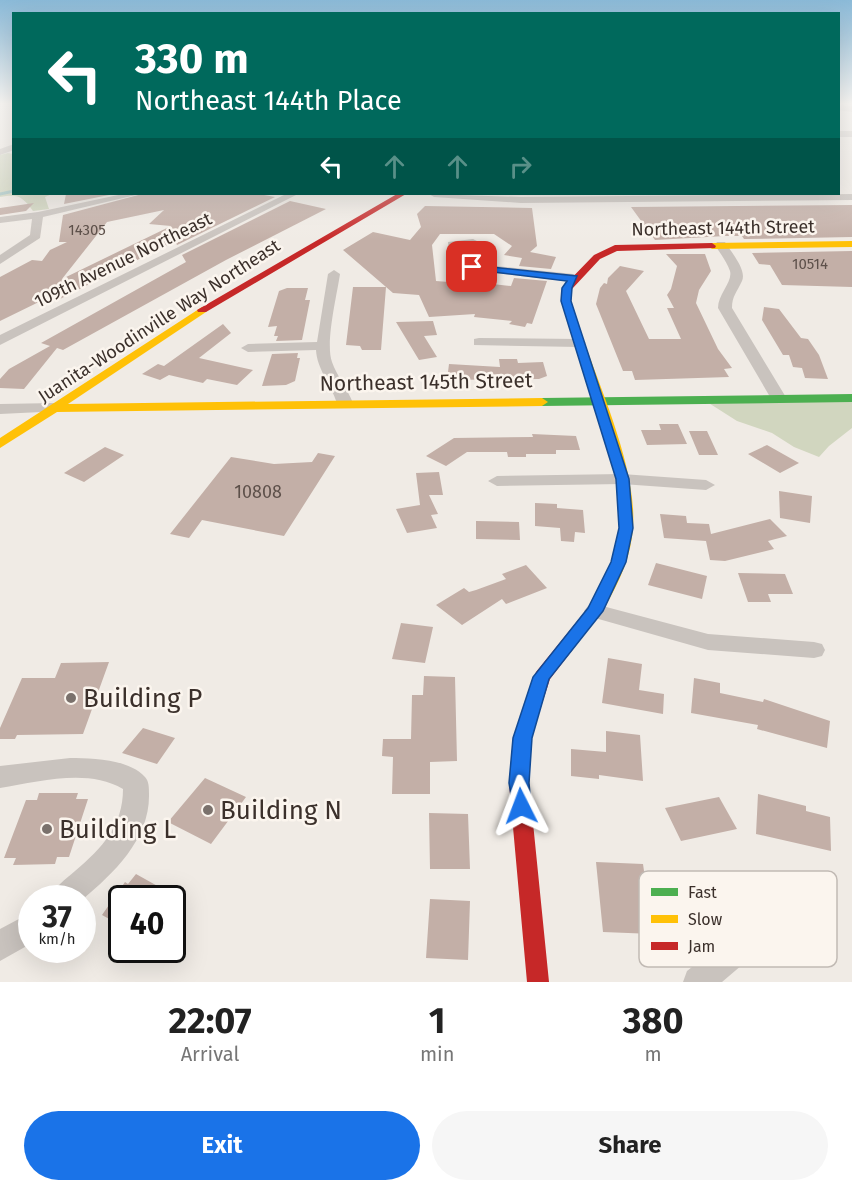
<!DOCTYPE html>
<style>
body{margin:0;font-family:"Fira Sans",sans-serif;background:#f6f6f6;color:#222;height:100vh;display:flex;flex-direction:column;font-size:22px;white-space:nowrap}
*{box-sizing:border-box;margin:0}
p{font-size:20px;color:#767676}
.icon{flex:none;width:33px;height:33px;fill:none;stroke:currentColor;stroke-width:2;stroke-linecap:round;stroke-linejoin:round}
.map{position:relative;height:982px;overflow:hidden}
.drawer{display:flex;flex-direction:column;background:#fff;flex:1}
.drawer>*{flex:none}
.banner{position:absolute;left:12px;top:12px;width:828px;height:183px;border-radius:0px;box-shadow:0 6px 24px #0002;background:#00695c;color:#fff;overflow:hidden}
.speed{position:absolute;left:18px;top:885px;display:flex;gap:12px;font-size:30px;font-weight:700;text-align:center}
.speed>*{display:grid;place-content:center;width:78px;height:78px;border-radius:50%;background:#fff;box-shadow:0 6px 24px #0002;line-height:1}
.speed small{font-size:15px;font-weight:400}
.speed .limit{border:3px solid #111;border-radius:9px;background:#fff;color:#111}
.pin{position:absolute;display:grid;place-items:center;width:51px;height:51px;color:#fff;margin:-26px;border-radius:12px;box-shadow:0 3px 9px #0006}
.me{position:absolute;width:66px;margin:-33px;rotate:357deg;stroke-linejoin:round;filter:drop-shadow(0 0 4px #0008)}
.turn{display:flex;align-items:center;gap:21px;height:126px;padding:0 24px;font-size:27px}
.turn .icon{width:78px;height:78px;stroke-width:2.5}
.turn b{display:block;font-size:42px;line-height:51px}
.lanes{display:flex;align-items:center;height:57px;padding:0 24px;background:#0003;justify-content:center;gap:30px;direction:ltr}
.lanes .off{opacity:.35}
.eta{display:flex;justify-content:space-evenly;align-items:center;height:102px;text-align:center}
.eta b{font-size:36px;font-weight:700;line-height:42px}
.action{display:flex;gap:12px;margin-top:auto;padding:12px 24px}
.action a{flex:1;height:69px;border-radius:36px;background:#1a73e8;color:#fff;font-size:24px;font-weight:700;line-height:69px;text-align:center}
.action a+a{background:#f6f6f6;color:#222}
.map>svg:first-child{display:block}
.green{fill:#d1d6bf}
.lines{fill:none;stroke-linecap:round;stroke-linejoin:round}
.stream{stroke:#a1c2c1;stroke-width:3}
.building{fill:#c3afa7;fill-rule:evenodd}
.street{fill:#c9c3be;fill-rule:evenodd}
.fast{fill:#4caf50;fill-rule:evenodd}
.slow{fill:#ffc107;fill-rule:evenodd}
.jam{fill:#c62828;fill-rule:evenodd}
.route{fill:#1a73e8;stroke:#114b97;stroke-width:1.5}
.poi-dot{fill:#7a716c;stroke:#fbf5ee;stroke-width:2}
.labels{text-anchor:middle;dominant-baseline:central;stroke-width:5;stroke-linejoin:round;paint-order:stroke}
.far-number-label{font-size:15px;fill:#5d504a}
.far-street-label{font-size:18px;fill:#3b302b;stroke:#fbf5ee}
.number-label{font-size:18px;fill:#5d504a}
.street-label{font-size:21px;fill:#3b302b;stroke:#fbf5ee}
.near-poi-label{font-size:26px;fill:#3b302b;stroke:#fbf5ee;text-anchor:start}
.key{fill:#fbf5ee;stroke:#c1bab4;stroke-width:1.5}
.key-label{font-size:16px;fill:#3b302b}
</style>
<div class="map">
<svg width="852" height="982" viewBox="0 0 852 982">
<rect width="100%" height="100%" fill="#f0ebe5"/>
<path class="green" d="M8,153L13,154L14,194H52L45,197L49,209L33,211C22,196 18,194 0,197V155Z
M852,398V428L829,446L819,457L794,447L772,433L737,421L704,400Z"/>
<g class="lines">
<path class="stream" d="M0,194L14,191"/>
</g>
<path class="building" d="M66,194H114L64,204Z
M142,194H259L275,197L177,245L175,241L56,301L47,298L0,321V277L32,260L42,261L50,250L67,242H59L63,215ZM164,210L149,224L171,226L62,279L107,222Z
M290,201L326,209L226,260L63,350L57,348L24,389L0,388V379L9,369L50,346L41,343L186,262L182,255Z
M34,203L26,211L0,215V208Z
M852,205V237L744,239L742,236H725L655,240L631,207Z
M425,206L532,208L537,246L530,252L556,257L551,269L519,266L522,258L504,255L512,246L494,234H440L432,245L436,281L474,284L475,282L511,286L514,278L547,281L532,324L527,323L525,327L509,324L512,321L474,317L475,314L429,317L419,295L393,293L343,250L373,232L410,240L421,227L417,214Z
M852,251V287L782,285L770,265L759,264L752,253Z
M666,254H705L711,271L699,290L696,303L718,349L732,368L724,369L729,377L635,380L632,371H623L596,304L600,288L604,283L607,284L608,278L620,266L644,271L626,291L649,339H681L667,308H674L667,295L671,289L677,266Z
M353,287H386L381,350H362L360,346L346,345Z
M287,288H308L305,300H310L302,340L276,341L278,336H274L277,326L268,327L279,291Z
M764,307L779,309L801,338L808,339L819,355L828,379L805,378L802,368L793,367L789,355H783L762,320Z
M433,321L437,335L424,336L437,357L419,360L396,322Z
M223,324L231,333L199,358L253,370L237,385L207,379L203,383L169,375L160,380L142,374L158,364L164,366Z
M298,353L297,358H300L295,381L286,385L262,386L272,354Z
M499,359H517L518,363L543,362L547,376L539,379L447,380L449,364L500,367Z
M659,424H678L687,444L647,445L641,430H661Z
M689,431H707L718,455H699Z
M532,434L576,436L580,450H556V454H526V457H508L507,452H467L446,466L426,456L454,438L533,437Z
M767,445L799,463L780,473L748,454Z
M105,447L124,455L84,482L64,473Z
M318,453L335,456L284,536L202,520L189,538L170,534L231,457L274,464L312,462Z
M439,472L443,495H429L438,514L431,515L437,528L407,533L396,509L420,505L416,473Z
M779,491L812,496L810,523L780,518Z
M535,503L557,504V508L583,510L585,533L575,532L574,542L561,541L560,528L535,526Z
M660,514L686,516L687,523L709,524L711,534L770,519L787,536L768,541L774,549L725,561L710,560L706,541L664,538Z
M476,521L519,522L520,540L476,539Z
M656,563L707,576L702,599L648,585Z
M526,565L547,588L506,604L502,599L462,625L436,605L464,588L469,592L476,590L506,579L502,574Z
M738,573L785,574L793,594H768L771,602H748Z
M401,623L433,627L425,663L392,659Z
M608,658L642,664L639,690L664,694L663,714L602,703Z
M109,662L83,734L17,735L15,739H0V728L22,678H55L61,663Z
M424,676L455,677L457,761L430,762V794H392L393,757L382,756L383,739H411L412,695H423Z
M694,678L720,683V693L763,702L764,699L830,721L827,748L757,729L758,725L691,713Z
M143,728L175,738L157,764L122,753Z
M606,731L640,735L643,781L599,775V779L571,776V749L606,752Z
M205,778L246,797L211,844L168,822Z
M39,793H78L76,799H88L69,857H57L55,864L13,865L16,858H4L26,800H37Z
M758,794L806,806V811L830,817L831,851L756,834Z
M719,797L737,829L681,841L665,808Z
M429,813L468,814L470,869H430Z
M596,862L643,864L653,934L603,932Z
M136,874L179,898H122V926L102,915L125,882L128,884Z
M430,899L470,901L468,960L426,958Z"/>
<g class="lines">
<path class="street" d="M838,105L852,106V112L838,110Z
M838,131H852V137H838Z
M14,144V150L0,155V149Z
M123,194H140L43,217L40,238L0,264V255L30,235L32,219L0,223V217L38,212Z
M286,194H298L0,345V335Z
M429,194L521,197L852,194V200L521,203L434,197Z
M473,239L487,246L488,262L486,265L573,274L579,278L573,282L450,268L448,242ZM472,247L475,248L476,260L470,263L460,262L458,248Z
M717,242H725C731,252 747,270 742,281C737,292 732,296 732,308L787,399L785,402H773L718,308C718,294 733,282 730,271C727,262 720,253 715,245Z
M334,270L340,274C337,295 325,343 332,362C337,376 347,388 353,403L345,408L337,403C331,385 317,369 316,350L248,352L241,348L248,344L317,342L328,274Z
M479,338L579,339L586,343L579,347L474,345V339Z
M56,403L64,408L62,411L0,414V404Z
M622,474L706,480L715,485L706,490L622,484L497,486L488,481L497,476Z
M595,604L708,634L814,642L822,644L825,650L822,656L814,658L708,650L588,616L584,611L588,606Z
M70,758C92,758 129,759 145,777C149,781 149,788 149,794C150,839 114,873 82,900L50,898C55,886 65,880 75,871C102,848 123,826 123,789C87,768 39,782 0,788V766Z
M32,912V943L0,961V929Z
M765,913L775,917L779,927L775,937L722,982H683L687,971L755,917Z"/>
<path class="fast" d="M852,394V402L542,406L536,402L542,398Z"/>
<path class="slow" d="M852,241V247L712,249L708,246L712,243Z
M202,307L207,310L206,312L68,404L542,398L548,402L542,406L57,412L0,448V438Z
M578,335L583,338C602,394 641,478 632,537C628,566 614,592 599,617H587L585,613C599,589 613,565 618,538C628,479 590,394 573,338Z"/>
<path class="jam" d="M397,194H406L206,312H198L197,310Z
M712,243L716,246L715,248L617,251L600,259L572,289L571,301L583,338L582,340H574L561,301L562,288L594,255L615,245Z
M593,607L599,609L601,613L550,679L531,738L529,783L549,982H527L509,783L513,738L536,672L587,609Z"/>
</g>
<linearGradient id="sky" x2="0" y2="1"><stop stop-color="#8bbad8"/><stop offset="0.43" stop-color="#f8f6f3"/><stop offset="1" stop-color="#f8f6f3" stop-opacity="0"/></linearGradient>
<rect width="852" height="241" fill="url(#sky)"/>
<path class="route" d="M472,265L577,276L572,288L571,301L629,479L633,528L626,562L603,611L549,679L532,738L529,783L531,806L528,812L521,814L514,812L509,783L513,738L533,677L588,608L611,562L619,528L616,479L561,301L562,288L567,281L468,269L467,267Z"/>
<g class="poi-dot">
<circle cx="71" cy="698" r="6"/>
<circle cx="208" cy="810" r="6"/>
<circle cx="47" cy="829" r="6"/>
</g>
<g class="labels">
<g class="far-number-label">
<text x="87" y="230">14305</text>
<text x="810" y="264">10514</text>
</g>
<g class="far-street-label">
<text transform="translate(723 228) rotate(-1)">Northeast 144th Street</text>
<text transform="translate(123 260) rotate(-26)">109th Avenue Northeast</text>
<text transform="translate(159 321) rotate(-33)">Juanita-Woodinville Way Northeast</text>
</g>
<g class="number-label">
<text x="258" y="492">10808</text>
</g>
<g class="street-label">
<text transform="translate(426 382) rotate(-1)">Northeast 145th Street</text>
</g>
<g class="near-poi-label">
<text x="83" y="698">Building P</text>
<text x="220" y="810">Building N</text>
<text x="59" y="829">Building L</text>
</g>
</g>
<rect x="639" y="871" width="198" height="96" rx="9" class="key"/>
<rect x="651" y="888" width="27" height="8" fill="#4caf50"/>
<rect x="651" y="915" width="27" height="8" fill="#ffc107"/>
<rect x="651" y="942" width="27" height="8" fill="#c62828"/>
<g class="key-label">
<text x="688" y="898">Fast</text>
<text x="688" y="925">Slow</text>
<text x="688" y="952">Jam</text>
</g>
</svg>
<div class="speed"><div>37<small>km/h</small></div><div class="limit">40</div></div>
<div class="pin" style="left:472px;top:267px;background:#d93025"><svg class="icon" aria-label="arrive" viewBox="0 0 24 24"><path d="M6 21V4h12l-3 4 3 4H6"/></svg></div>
<svg class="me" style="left:521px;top:806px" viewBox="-20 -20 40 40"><path d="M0-17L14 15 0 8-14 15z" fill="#1a73e8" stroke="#fff" stroke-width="4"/></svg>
<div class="banner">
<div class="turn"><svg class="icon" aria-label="left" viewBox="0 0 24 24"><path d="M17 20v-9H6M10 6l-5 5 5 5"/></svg><div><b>330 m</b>Northeast 144th Place</div></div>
<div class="lanes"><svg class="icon" aria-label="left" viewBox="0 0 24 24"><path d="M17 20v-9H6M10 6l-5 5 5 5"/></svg><svg class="icon off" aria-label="ahead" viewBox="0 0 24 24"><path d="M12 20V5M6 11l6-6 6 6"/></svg><svg class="icon off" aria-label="ahead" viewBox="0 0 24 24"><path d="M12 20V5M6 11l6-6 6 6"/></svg><svg class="icon off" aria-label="right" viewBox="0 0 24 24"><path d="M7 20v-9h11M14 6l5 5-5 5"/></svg></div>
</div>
</div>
<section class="drawer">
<div class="eta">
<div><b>22:07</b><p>Arrival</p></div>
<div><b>1</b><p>min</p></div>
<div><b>380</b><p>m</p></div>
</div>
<div class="action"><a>Exit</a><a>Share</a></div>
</section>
